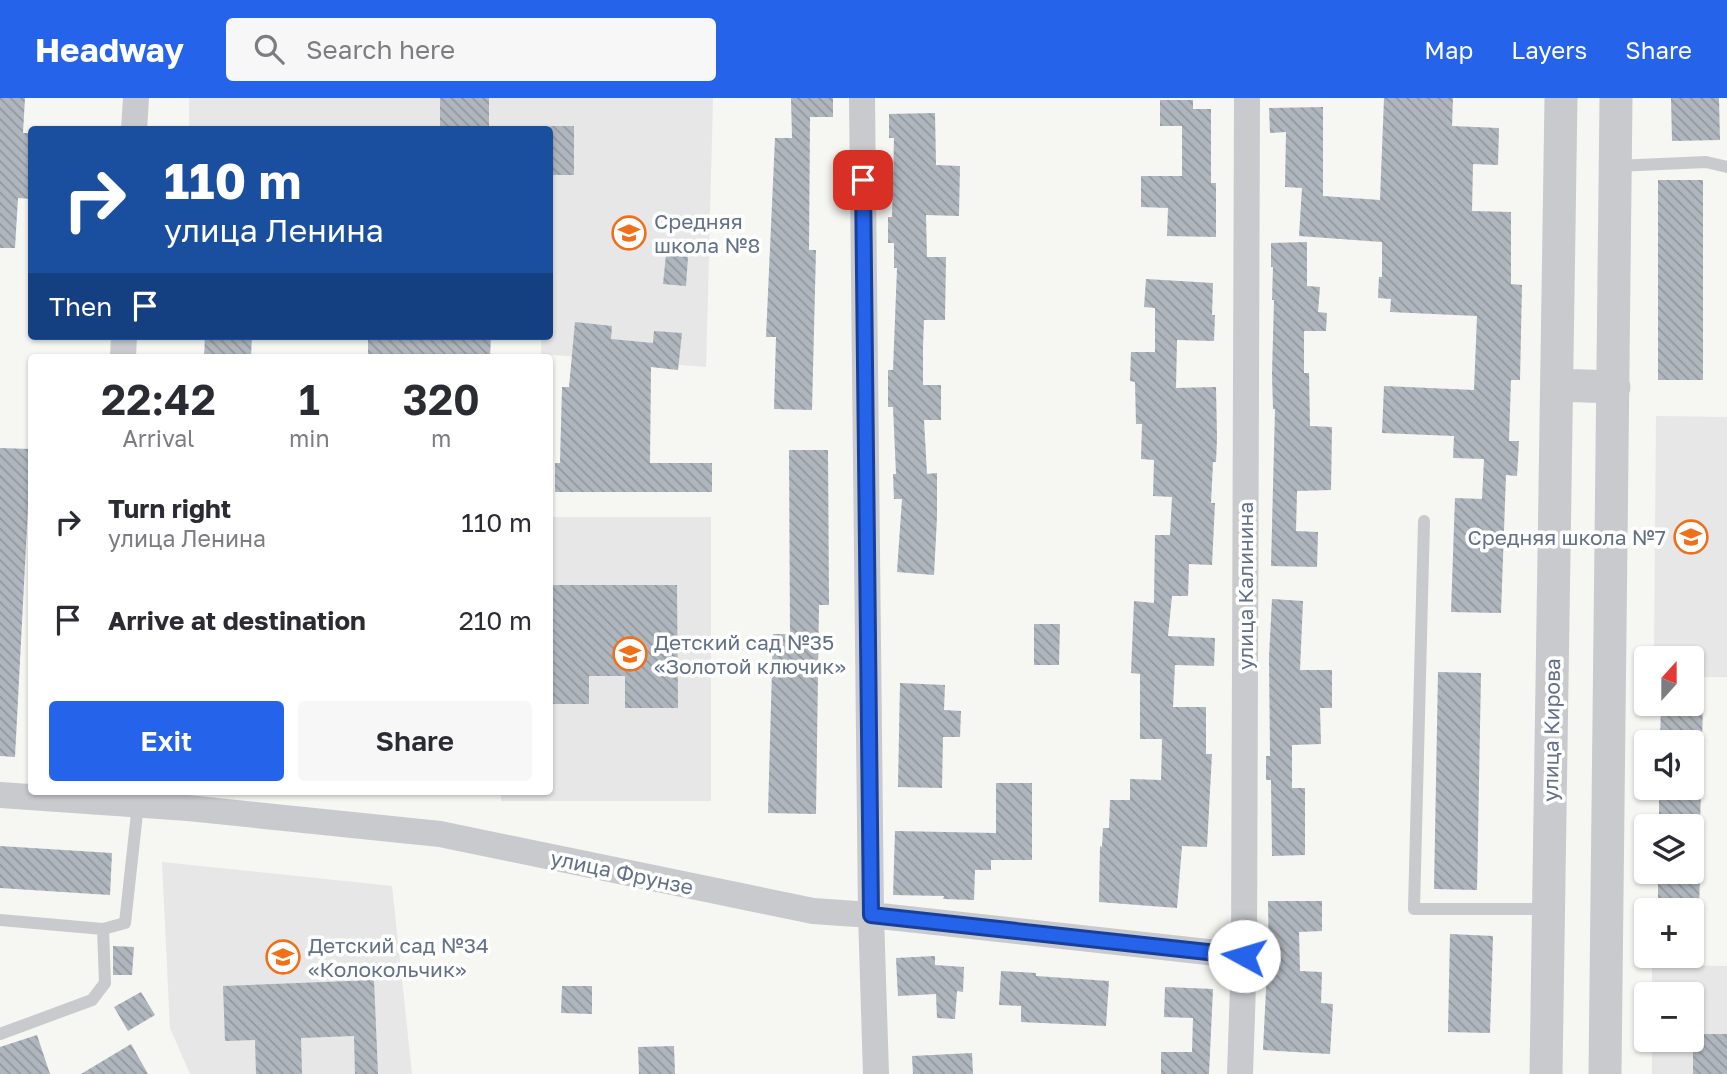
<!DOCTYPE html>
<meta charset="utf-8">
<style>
body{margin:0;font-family:"Golos Text",sans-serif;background:#f7f7f7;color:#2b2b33;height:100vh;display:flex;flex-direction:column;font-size:26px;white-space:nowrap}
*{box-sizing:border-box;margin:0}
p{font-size:23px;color:#7c7c81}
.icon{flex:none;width:38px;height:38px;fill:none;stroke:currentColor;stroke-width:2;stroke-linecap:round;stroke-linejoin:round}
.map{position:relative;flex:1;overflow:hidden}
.drawer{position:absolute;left:28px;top:256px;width:525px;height:441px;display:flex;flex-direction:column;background:#fff;border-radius:7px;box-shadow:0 2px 5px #0004}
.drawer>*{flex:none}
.hud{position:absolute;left:28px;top:28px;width:525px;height:214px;border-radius:7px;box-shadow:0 2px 5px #0004;background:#1a4fa0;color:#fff;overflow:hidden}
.needle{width:46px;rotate:21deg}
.controls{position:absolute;left:1634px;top:548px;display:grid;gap:14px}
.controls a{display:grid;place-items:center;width:70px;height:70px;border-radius:7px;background:#fff;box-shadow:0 2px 5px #0004;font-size:35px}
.pin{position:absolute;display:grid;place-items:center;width:60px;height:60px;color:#fff;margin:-30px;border-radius:14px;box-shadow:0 4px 10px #0006}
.me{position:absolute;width:77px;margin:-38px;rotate:276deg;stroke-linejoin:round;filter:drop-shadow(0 0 5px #0008)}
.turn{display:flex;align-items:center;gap:24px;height:147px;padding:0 21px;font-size:32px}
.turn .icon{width:91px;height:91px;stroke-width:2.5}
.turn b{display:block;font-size:49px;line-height:60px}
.then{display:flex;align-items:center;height:66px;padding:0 21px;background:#0003;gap:14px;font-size:26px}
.eta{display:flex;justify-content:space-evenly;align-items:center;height:119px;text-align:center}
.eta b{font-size:42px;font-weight:600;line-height:49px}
.cta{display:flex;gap:14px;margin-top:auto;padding:14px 21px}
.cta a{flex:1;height:80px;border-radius:7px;background:#2563eb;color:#fff;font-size:28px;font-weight:600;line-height:80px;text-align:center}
.cta a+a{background:#f7f7f7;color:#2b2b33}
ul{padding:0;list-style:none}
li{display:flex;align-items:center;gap:21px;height:98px;padding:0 21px}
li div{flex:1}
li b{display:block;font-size:26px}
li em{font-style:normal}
header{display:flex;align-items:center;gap:42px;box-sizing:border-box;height:98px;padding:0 35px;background:#2563eb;color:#fff}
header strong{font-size:33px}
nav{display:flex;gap:38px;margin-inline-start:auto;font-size:24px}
.search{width:490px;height:63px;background:#f7f7f7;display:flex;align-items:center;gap:18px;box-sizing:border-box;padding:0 24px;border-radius:7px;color:#7c7c81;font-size:26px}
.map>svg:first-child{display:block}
.built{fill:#e6e7e6}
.building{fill:url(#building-back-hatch)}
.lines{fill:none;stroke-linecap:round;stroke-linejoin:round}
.service{stroke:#c8cace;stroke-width:12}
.minor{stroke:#c8cace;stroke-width:26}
.tertiary{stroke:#c8cace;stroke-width:33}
.route-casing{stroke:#184099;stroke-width:18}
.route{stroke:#2563eb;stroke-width:12}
.labels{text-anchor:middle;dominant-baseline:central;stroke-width:7;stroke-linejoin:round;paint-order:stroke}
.poi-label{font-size:21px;fill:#637086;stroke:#fff;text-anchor:start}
.street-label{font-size:21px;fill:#637086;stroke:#fff}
</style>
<header>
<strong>Headway</strong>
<div class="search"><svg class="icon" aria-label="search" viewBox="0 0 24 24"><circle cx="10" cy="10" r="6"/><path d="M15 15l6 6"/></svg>Search here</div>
<nav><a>Map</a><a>Layers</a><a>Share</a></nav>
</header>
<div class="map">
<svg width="1727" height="976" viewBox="0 0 1727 976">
<defs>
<pattern id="building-back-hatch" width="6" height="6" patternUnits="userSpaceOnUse" patternTransform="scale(1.75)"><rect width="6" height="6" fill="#b0b6bd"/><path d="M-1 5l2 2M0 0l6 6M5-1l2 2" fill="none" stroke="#93989f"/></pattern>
</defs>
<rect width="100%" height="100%" fill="#f6f6f2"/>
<path class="built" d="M189,0H713L706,269L541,256V238H550V32H189Z
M1656,318L1727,319V579H1692V560H1654Z
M550,419H711V703H501V693H550Z
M162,764L392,788L412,976H190L170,930Z
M1652,867L1727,868V976H1652V942H1692V896H1652Z"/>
<path class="building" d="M0,0H25L23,35H32V101L18,100L15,150H0Z
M440,0H489V32H440Z
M791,0H833V19H810L809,152H816L812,312L774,311L776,239H766L775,40H792Z
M1384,0H1453L1452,28L1499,30L1498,67L1473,66L1472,113L1511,114V186L1522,187L1520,282H1511L1509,343H1519L1517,378L1506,377L1501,515L1451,514L1455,400L1482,401L1484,361L1453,360L1454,338L1382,335L1384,288L1474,292L1477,218L1390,214L1391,201L1378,200L1379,179H1382V144L1299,138L1302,90L1285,89L1286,34L1270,35L1269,10L1323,9V98L1380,102Z
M1671,0H1719L1720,42L1672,43Z
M1160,2H1193V11H1211V85H1216V139L1167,138L1168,110L1141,109V78H1182V28H1160Z
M935,15L936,67L960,68L959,118L926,117L927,159H946L945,222H924L923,249V287H941V322H924L927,376L937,375V419L934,477L897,474L902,401H894L893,376H896L893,309H888V272H893L897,170H894V145H888V119H892L894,40H889V16Z
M550,28H574V77H550Z
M1658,82H1703V282H1658Z
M1307,144V188L1320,189L1318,214L1327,215L1326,233H1304V275H1309L1310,328L1332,329L1331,392L1297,393L1296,433L1318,434L1317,469L1271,468L1275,311H1273L1272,276L1274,202H1272L1273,169H1271V145Z
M666,157L688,159L686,188L663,186Z
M1146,181L1213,185L1212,217H1215L1214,243L1177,242L1176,290L1216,289L1217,341L1216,364H1213L1211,405H1215L1212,467L1189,466L1188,498H1172L1168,538L1215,540L1214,568L1175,567L1173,609H1206V656H1212L1207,749L1182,748L1177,810L1099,804L1100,748L1102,749L1103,730H1109L1110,702H1130V681L1161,682L1162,641H1140V576L1131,575L1134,503L1154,505L1155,437H1170L1172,399L1153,398L1154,362L1141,361L1142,326H1136L1135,284L1130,283L1131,254H1155V210L1144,209Z
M575,224L612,228L611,241L653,245L654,233L682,235L678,272L651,269L650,365H712V394H555V365H560L562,289H569Z
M205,238H252L251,259H204Z
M368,238H491L490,259H368Z
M0,350L31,351L15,659L0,658Z
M789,352H828L829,507H819L816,716L768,715L773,536H790Z
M550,487H677L678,610H625V578H589V606H550Z
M1272,501L1303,503L1300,572H1332V610H1320L1321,646L1292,647V690H1305V757L1272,758L1271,682H1266V658H1270L1269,559Z
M1034,526H1060L1059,567H1034Z
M1438,574L1481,575L1477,792L1434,791Z
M900,585L945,587L944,612L961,613L960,639H943L942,690L898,689Z
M1661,606H1703L1702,644H1660Z
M996,685H1032V762H991V772H975L974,802L943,801L944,798L893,797L895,733L996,735Z
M1659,690H1701L1700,728H1659Z
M0,748L112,755L110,797L0,790Z
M1658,774H1700L1699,812H1658Z
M1268,803H1322V833L1299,834L1300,873L1322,874L1321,905L1333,906L1330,956L1263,952L1267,871L1269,872Z
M1450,836L1493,838L1490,935L1448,934Z
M113,848L134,849L132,877H113Z
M935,858V867L964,869L963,894L957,893L955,921L937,920L936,896L898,898L896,860Z
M1001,873L1036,875V878L1109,883L1106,928L1021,924V908L999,907Z
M374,882L378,976H355L354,938L301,940L302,976H256L255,942L225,943L223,888Z
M562,888H592V916L561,915Z
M1165,889L1213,891L1209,976H1161V954H1192L1193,920L1164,919Z
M141,894L155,917L128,933L114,909Z
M1693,936H1727V976H1693Z
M37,937L50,976H0V949Z
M131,946L148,976H81Z
M674,948L675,976H639L638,949Z
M972,955L973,976H913L912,958Z"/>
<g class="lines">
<path class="service" d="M1616,68L1706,64L1727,69
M1424,423L1414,811H1547
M0,822L103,831L105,885L92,902L0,936
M103,831L125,825L138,706"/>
<path class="minor" d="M862,0L871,817L876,976
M134,32L136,0
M123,259L124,238
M0,697L188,710L440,736L813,813L871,817L1244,858
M1240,976L1244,858L1247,0"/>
<path class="tertiary" d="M1557,287L1614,289
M1546,976L1561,0
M1605,976L1616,0"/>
</g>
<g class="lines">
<defs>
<path id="route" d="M863,82L871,817L1244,858"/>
</defs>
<use href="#route" class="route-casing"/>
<use href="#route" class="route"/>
</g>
<defs>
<symbol id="school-ring" viewBox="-11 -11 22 22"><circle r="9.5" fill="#fff" stroke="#f06f18" stroke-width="1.5"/><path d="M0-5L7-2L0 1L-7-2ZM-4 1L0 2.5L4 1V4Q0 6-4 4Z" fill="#f06f18"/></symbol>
</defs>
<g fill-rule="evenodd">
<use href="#school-ring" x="610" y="116" width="38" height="38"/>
<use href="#school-ring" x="1672" y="420" width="38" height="38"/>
<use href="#school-ring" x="611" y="537" width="38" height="38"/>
<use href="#school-ring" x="264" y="840" width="38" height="38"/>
</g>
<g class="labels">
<g class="poi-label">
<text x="654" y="123">Средняя<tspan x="654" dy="24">школа №8</tspan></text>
<text x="1666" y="439" text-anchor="end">Средняя школа №7</text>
<text x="654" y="544">Детский сад №35<tspan x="654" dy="24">«Золотой ключик»</tspan></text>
<text x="308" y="847">Детский сад №34<tspan x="308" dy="24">«Колокольчик»</tspan></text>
</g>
<g class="street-label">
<text transform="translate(1245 488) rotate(-90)">улица Калинина</text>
<text transform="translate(1551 632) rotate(-89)">улица Кирова</text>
<text transform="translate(622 774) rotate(12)">улица Фрунзе</text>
</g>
</g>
</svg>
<div class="controls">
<a><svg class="needle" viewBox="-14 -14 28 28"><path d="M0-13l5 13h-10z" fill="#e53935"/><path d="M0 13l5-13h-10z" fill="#7c7c81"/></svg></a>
<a><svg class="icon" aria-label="sound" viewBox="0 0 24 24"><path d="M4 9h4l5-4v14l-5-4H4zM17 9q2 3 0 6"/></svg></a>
<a><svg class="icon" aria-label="layers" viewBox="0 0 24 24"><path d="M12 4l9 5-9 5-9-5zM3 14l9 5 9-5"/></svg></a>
<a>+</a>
<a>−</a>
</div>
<div class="pin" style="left:863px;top:82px;background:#d93025"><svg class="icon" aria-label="arrive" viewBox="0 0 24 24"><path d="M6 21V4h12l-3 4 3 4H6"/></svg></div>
<svg class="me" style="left:1244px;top:858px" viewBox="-20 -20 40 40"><circle r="19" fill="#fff"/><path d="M0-13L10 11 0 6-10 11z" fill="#2563eb"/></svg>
<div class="hud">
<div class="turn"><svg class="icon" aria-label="right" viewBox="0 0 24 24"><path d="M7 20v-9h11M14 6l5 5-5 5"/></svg><div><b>110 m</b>улица Ленина</div></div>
<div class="then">Then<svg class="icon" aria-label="arrive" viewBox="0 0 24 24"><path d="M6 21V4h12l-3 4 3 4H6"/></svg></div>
</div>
<section class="drawer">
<div class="eta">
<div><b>22:42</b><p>Arrival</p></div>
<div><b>1</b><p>min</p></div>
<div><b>320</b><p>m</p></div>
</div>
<ul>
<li><svg class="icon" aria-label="right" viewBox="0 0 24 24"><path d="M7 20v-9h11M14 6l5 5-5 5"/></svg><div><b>Turn right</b><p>улица Ленина</p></div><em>110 m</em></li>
<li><svg class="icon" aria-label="arrive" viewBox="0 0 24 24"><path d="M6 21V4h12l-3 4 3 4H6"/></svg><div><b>Arrive at destination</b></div><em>210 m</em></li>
</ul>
<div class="cta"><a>Exit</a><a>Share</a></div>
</section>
</div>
